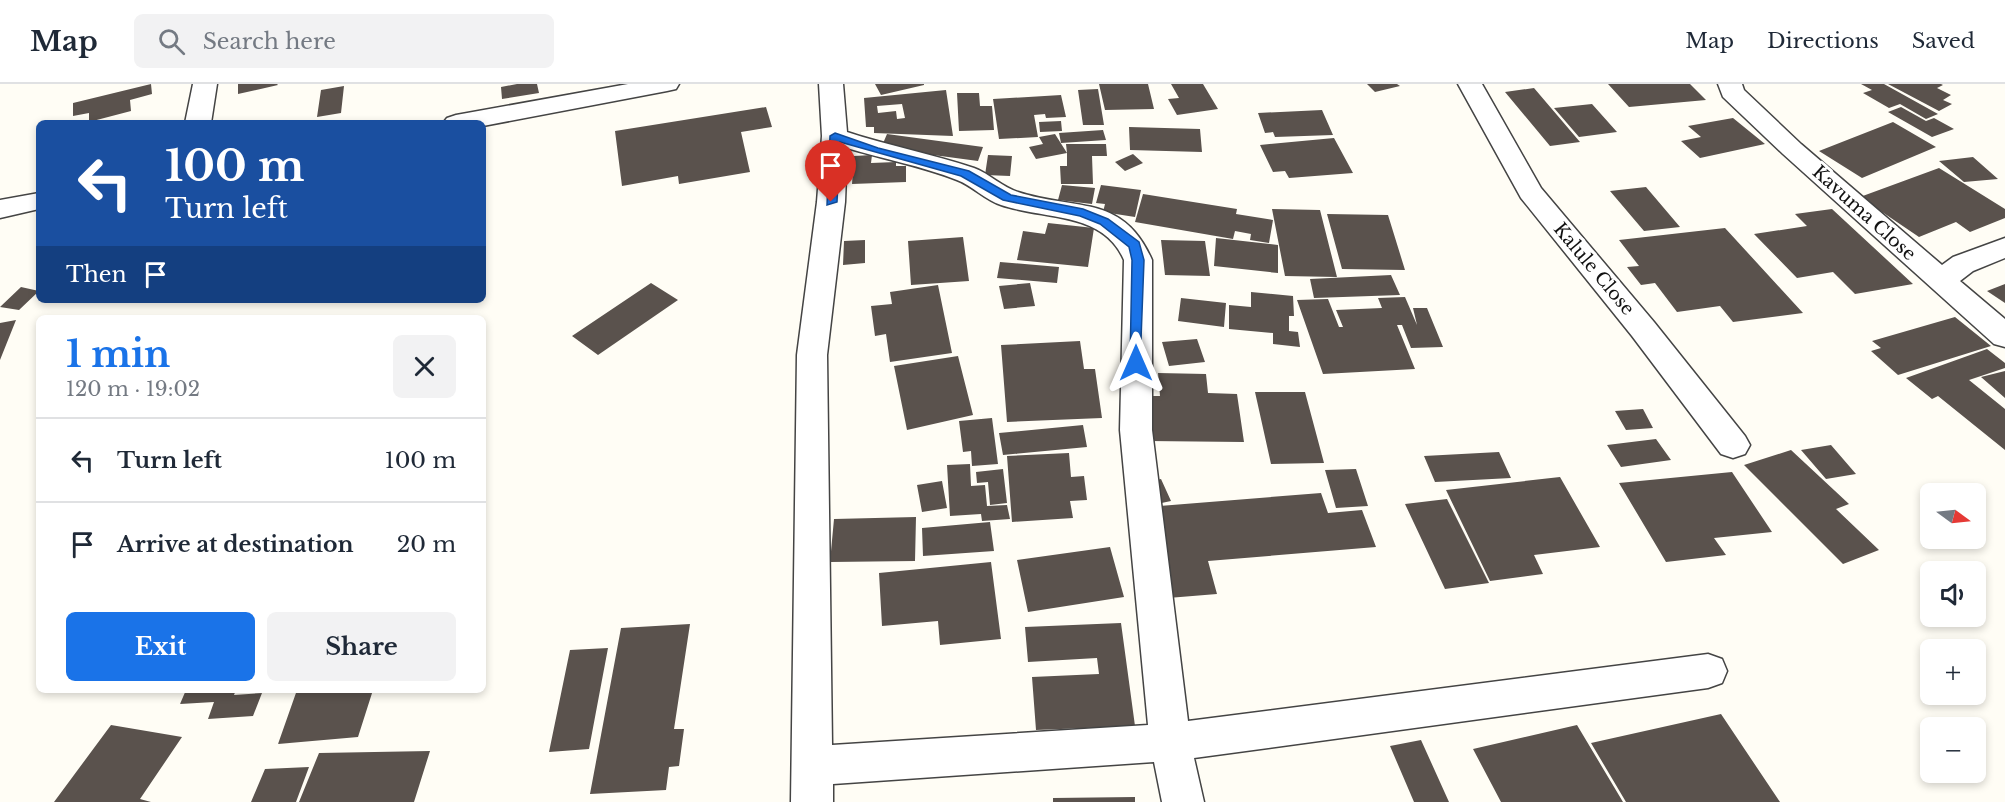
<!DOCTYPE html>
<meta charset="utf-8">
<style>
body{margin:0;font-family:"Libre Baskerville",serif;background:#f2f2f3;color:#1f2937;height:100vh;display:flex;flex-direction:column;font-size:22px;white-space:nowrap}
*{box-sizing:border-box;margin:0}
p{font-size:20px;color:#747a83}
.icon{flex:none;width:33px;height:33px;fill:none;stroke:currentColor;stroke-width:2;stroke-linecap:round;stroke-linejoin:round}
.map{position:relative;flex:1;overflow:hidden}
.details{position:absolute;left:36px;top:231px;width:450px;height:378px;display:flex;flex-direction:column;background:#fff;border-radius:9px;box-shadow:0 3px 9px #0003}
.details>*{flex:none}
.banner{position:absolute;left:36px;top:36px;width:450px;height:183px;border-radius:9px;box-shadow:0 3px 9px #0003;background:#1a4fa0;color:#fff;overflow:hidden}
.needle{width:39px;rotate:105deg}
.buttons{position:absolute;left:1920px;top:399px;display:grid;gap:12px}
.buttons a{display:grid;place-items:center;width:66px;height:66px;border-radius:9px;background:#fff;box-shadow:0 3px 9px #0003;font-size:30px}
.pin{position:absolute;display:grid;place-items:center;width:51px;height:51px;color:#fff;margin:-62px -26px;border-radius:50% 50% 50% 0;rotate:-45deg;box-shadow:0 0 6px #0007}
.pin .icon{rotate:45deg}
.me{position:absolute;width:66px;margin:-33px;rotate:0deg;stroke-linejoin:round;filter:drop-shadow(0 0 4px #0008)}
.turn{display:flex;align-items:center;gap:21px;height:126px;padding:0 30px;font-size:27px}
.turn .icon{width:78px;height:78px;stroke-width:2.5}
.turn b{display:block;font-size:42px;line-height:51px}
.then{display:flex;align-items:center;height:57px;padding:0 30px;background:#0003;gap:12px;font-size:22px}
.round{display:grid;place-items:center;flex:none;width:63px;height:63px;border-radius:9px;background:#f2f2f3}
.headline{display:flex;align-items:center;justify-content:space-between;height:102px;padding:0 30px}
h1{font-size:36px;font-weight:700;line-height:45px;color:#1a73e8}
.action{display:flex;gap:12px;margin-top:auto;padding:12px 30px}
.action a{flex:1;height:69px;border-radius:9px;background:#1a73e8;color:#fff;font-size:24px;font-weight:700;line-height:69px;text-align:center}
.action a+a{background:#f2f2f3;color:#1f2937}
ul{padding:0;list-style:none}
li{display:flex;align-items:center;gap:18px;height:84px;padding:0 30px;border-top:2px solid #e0e1e3}
li div{flex:1}
li b{display:block;font-size:22px}
li em{font-style:normal}
header{display:flex;align-items:center;gap:36px;box-sizing:border-box;height:84px;padding:0 30px;background:#fff;border-bottom:2px solid #e0e1e3}
header strong{font-size:28px}
nav{display:flex;gap:33px;margin-inline-start:auto;font-size:21px}
.search{width:420px;height:54px;background:#f2f2f3;display:flex;align-items:center;gap:15px;box-sizing:border-box;padding:0 21px;border-radius:9px;color:#747a83;font-size:22px}
.map>svg:first-child{display:block}
.building{fill:#5a524d;fill-rule:evenodd}
.lines{fill:none;stroke-linecap:round;stroke-linejoin:round}
.minor-casing{stroke:#444;stroke-width:3}
.minor{fill:#fff;fill-rule:evenodd}
.route{fill:#1a73e8;stroke:#114b97;stroke-width:1.5}
.labels{text-anchor:middle;dominant-baseline:central;stroke-width:6;stroke-linejoin:round;paint-order:stroke}
.street-label{font-size:18px;fill:#111;stroke:#fff}
</style>
<header>
<strong>Map</strong>
<div class="search"><svg class="icon" aria-label="search" viewBox="0 0 24 24"><circle cx="10" cy="10" r="6"/><path d="M15 15l6 6"/></svg>Search here</div>
<nav><a>Map</a><a>Directions</a><a>Saved</a></nav>
</header>
<div class="map">
<svg width="2005" height="718" viewBox="0 0 2005 718">
<rect width="100%" height="100%" fill="#fffdf5"/>
<path class="building" d="M151,0L152,10L130,16L131,27L89,38V29L73,32V19Z
M238,0H277L278,1L238,10Z
M517,0H537L539,9L502,15L501,3Z
M875,0H924V1L881,11Z
M1099,0H1148L1154,25L1105,26Z
M1171,0H1203L1218,25L1177,31L1168,15L1179,14Z
M1367,0H1397L1400,2L1375,8Z
M1608,0H1690L1706,16L1629,23Z
M1861,0H1884L1938,30L1926,35L1900,20L1889,24L1863,9L1872,6Z
M1888,0H1941L1943,1L1937,4L1951,11L1943,16L1952,20L1939,27Z
M344,2L341,29L317,33L321,6Z
M1534,4L1580,58L1550,62L1505,8Z
M1098,5L1104,41H1083L1078,6Z
M946,6L953,52L874,49V43H866L864,14ZM902,20L905,34L897,35L896,27L878,29L877,22Z
M957,9H979L980,22H992L994,46L959,47Z
M1061,11L1066,33L1046,34L1045,30L1034,31L1038,53L999,55L993,15Z
M1592,20L1617,48L1579,53L1554,24Z
M766,23L772,43L741,48L750,88L679,100L678,92L622,102L615,47Z
M1901,23L1926,37L1934,34L1954,45L1932,53L1888,28Z
M1322,26L1333,51L1275,53L1273,48L1265,49L1258,29Z
M1733,34L1765,60L1700,74L1681,57L1701,53L1688,42Z
M1061,37L1062,47L1040,48L1039,38Z
M1893,38L1936,63L1862,94L1819,67Z
M1129,43L1200,45L1202,68L1130,66Z
M1103,46L1106,56L1061,59L1059,49Z
M887,50L983,63L978,77L881,64Z
M1055,50L1067,69L1066,60H1106L1107,72H1092L1093,100H1061L1060,82H1067V69L1036,75L1029,63L1043,60L1039,53Z
M1334,54L1353,89L1289,94L1285,87L1273,88L1260,61Z
M1133,70L1143,79L1125,87L1115,78Z
M872,71L871,79L896,78V82H906V98L852,100L854,72Z
M988,71L1012,72L1010,92L985,91Z
M1973,73L1998,95L1964,98L1939,77Z
M1939,84L2005,125V134L1970,148L1956,138L1919,153L1860,113Z
M1062,101L1095,104L1092,120L1058,116Z
M1101,101L1141,106L1135,133L1103,128L1105,120L1096,119Z
M1646,103L1680,143L1644,147L1610,107Z
M1143,110L1237,125L1236,130L1273,136L1269,159L1250,156L1251,150L1235,147L1233,155L1135,138Z
M1272,125L1320,126L1337,193L1285,192Z
M1832,125L1913,200L1855,210L1833,188L1797,194L1754,150L1807,142L1795,130Z
M1327,130L1388,131L1405,186L1342,185Z
M1048,139L1094,144L1088,183L1017,176L1023,147L1045,150Z
M1725,144L1803,229L1733,238L1720,222L1677,228L1655,199L1641,201L1627,183L1639,182L1619,156Z
M963,153L969,197L911,201L908,157Z
M1216,154L1278,161V189L1214,182Z
M865,156V179L843,181L844,157Z
M1161,156L1205,157L1210,192L1165,191Z
M1000,178L1059,183L1057,199L997,194Z
M1391,191L1400,211L1314,214L1310,195Z
M651,199L678,216L598,271L572,252Z
M1030,199L1035,222L1004,225L999,202Z
M2005,200V219L1987,207Z
M938,201L952,269L890,278L886,250L875,252L871,222L892,220L890,208Z
M21,203L39,207L19,226L0,223Z
M1251,208L1293,212L1294,232H1289V247L1298,248L1300,263L1273,260V249L1229,245V221L1251,223Z
M1405,213L1417,241L1413,224H1427L1443,263L1411,264L1402,241H1397L1415,285L1323,290L1297,216L1328,215L1339,243H1343L1336,226L1382,224L1378,214Z
M1181,214L1226,219L1224,243L1178,237Z
M1955,233L1991,262L1898,291L1871,267L1881,264L1872,257Z
M16,236L0,276V239Z
M1197,255L1205,278L1169,282L1162,258Z
M1080,257L1084,285H1095L1102,334L1007,338L1001,261Z
M1987,265L2005,279V284L1969,296L2005,325V366L1938,312L1932,315L1906,294Z
M958,272L973,331L907,346L894,282Z
M2005,287V314L1981,293Z
M1158,289L1206,290L1208,309L1237,310L1244,358L1148,357L1144,312H1160Z
M1255,308H1305L1324,379L1271,380Z
M1643,325L1653,344L1626,346L1615,327Z
M992,334L998,380L972,382L971,367L963,368L959,337Z
M1083,341L1087,363L1003,371L999,349Z
M1656,355L1671,376L1621,383L1607,361Z
M1831,361L1856,390L1826,395L1801,366Z
M1791,366L1849,420L1836,425L1879,466L1843,480L1744,381Z
M1499,368L1511,394L1435,398L1424,372Z
M1069,369L1071,393L1084,392L1087,416L1070,417L1073,434L1012,438L1007,372Z
M970,380L971,402L985,401L987,422L1007,421L1010,435L982,437L981,430L950,432L947,381Z
M1003,385L1007,419L990,421L988,398L977,399L976,388Z
M1356,385L1368,422L1336,424L1325,386Z
M1732,388L1772,448L1714,454L1726,471L1666,478L1619,399Z
M1560,393L1600,463L1534,471L1543,490L1490,497L1446,406Z
M1161,395L1171,417L1152,421L1142,399Z
M942,397L947,424L922,428L917,401Z
M1321,409L1328,429L1362,426L1376,463L1208,477L1217,510L1168,514L1147,423Z
M1447,415L1489,499L1445,505L1405,420Z
M916,433L915,477L830,478L834,435Z
M990,438L994,467L923,472L922,444Z
M1110,463L1124,513L1028,528L1017,476Z
M991,478L1001,555L940,561L938,537L882,542L879,489Z
M1121,539L1135,642L1036,646L1032,593L1099,590L1097,574L1028,578L1025,543Z
M690,540L674,645H684L679,682L669,683L666,706L590,710L621,544Z
M608,564L589,665L549,668L570,566Z
M186,606H236L234,611L262,609L253,632L208,635L214,618L180,620Z
M297,606H373L358,653L278,660Z
M1721,630L1780,718H1626L1591,659Z
M111,641L182,653L140,715L151,718H54Z
M1577,641L1623,718H1501L1473,665Z
M1421,656L1449,718H1414L1390,662Z
M430,667L414,718H299L319,669Z
M309,683L296,718H251L265,685Z
M1135,713V718H1053V714Z"/>
<g class="lines">
<defs>
<path id="minor" d="M193,0H217L211,39H185Z
M628,0H679L676,5L667,7L483,42V39H443L447,34L456,31Z
M819,0H843L847,48C889,62 933,70 974,84C990,90 1002,103 1018,108C1075,127 1123,109 1152,176V346L1188,637L1708,570L1722,575L1727,587L1722,599L1708,604L1194,674L1204,718H1162L1154,678L833,700V718H791L797,271L817,118L822,52ZM847,64C883,75 922,82 957,96C973,102 985,116 1001,121C1044,136 1103,127 1124,176L1120,346L1148,641L832,661L827,271L845,118Z
M1458,0H1482L1541,104L1654,238L1745,352L1750,361L1745,370L1733,374L1721,370L1632,252L1521,114Z
M1718,0H1742L1744,6L1801,60L1942,181L1953,173L2005,154V174L1973,187L1960,197L2005,235V263L1994,260L1783,70L1723,13Z
M39,109V125L0,134V116Z"/>
</defs>
<use href="#minor" class="minor-casing"/>
<use href="#minor" class="minor"/>
</g>
<path class="route" d="M835,49L878,64L969,87L1011,111L1083,125L1108,135L1139,158L1144,176L1140,282L1136,283L1130,279L1132,176L1129,163L1100,140L1080,132L1003,116L961,92L840,58L837,118L827,121L830,52Z"/>
<g class="labels">
<g class="street-label">
<text transform="translate(1864 129) rotate(42)">Kavuma Close</text>
<text transform="translate(1594 185) rotate(50)">Kalule Close</text>
</g>
</g>
</svg>
<div class="buttons">
<a><svg class="needle" viewBox="-14 -14 28 28"><path d="M0-13l5 13h-10z" fill="#e53935"/><path d="M0 13l5-13h-10z" fill="#747a83"/></svg></a>
<a><svg class="icon" aria-label="sound" viewBox="0 0 24 24"><path d="M4 9h4l5-4v14l-5-4H4zM17 9q2 3 0 6"/></svg></a>
<a>+</a>
<a>−</a>
</div>
<div class="pin" style="left:831px;top:118px;background:#d93025"><svg class="icon" aria-label="arrive" viewBox="0 0 24 24"><path d="M6 21V4h12l-3 4 3 4H6"/></svg></div>
<svg class="me" style="left:1136px;top:279px" viewBox="-20 -20 40 40"><path d="M0-17L14 15 0 8-14 15z" fill="#1a73e8" stroke="#fff" stroke-width="4"/></svg>
<div class="banner">
<div class="turn"><svg class="icon" aria-label="left" viewBox="0 0 24 24"><path d="M17 20v-9H6M10 6l-5 5 5 5"/></svg><div><b>100 m</b>Turn left</div></div>
<div class="then">Then<svg class="icon" aria-label="arrive" viewBox="0 0 24 24"><path d="M6 21V4h12l-3 4 3 4H6"/></svg></div>
</div>
<section class="details">
<div class="headline"><div><h1>1 min</h1><p>120 m · 19:02</p></div><a class="round"><svg class="icon" aria-label="close" viewBox="0 0 24 24"><path d="M6 6l12 12M18 6L6 18"/></svg></a></div>
<ul>
<li><svg class="icon" aria-label="left" viewBox="0 0 24 24"><path d="M17 20v-9H6M10 6l-5 5 5 5"/></svg><div><b>Turn left</b></div><em>100 m</em></li>
<li><svg class="icon" aria-label="arrive" viewBox="0 0 24 24"><path d="M6 21V4h12l-3 4 3 4H6"/></svg><div><b>Arrive at destination</b></div><em>20 m</em></li>
</ul>
<div class="action"><a>Exit</a><a>Share</a></div>
</section>
</div>
